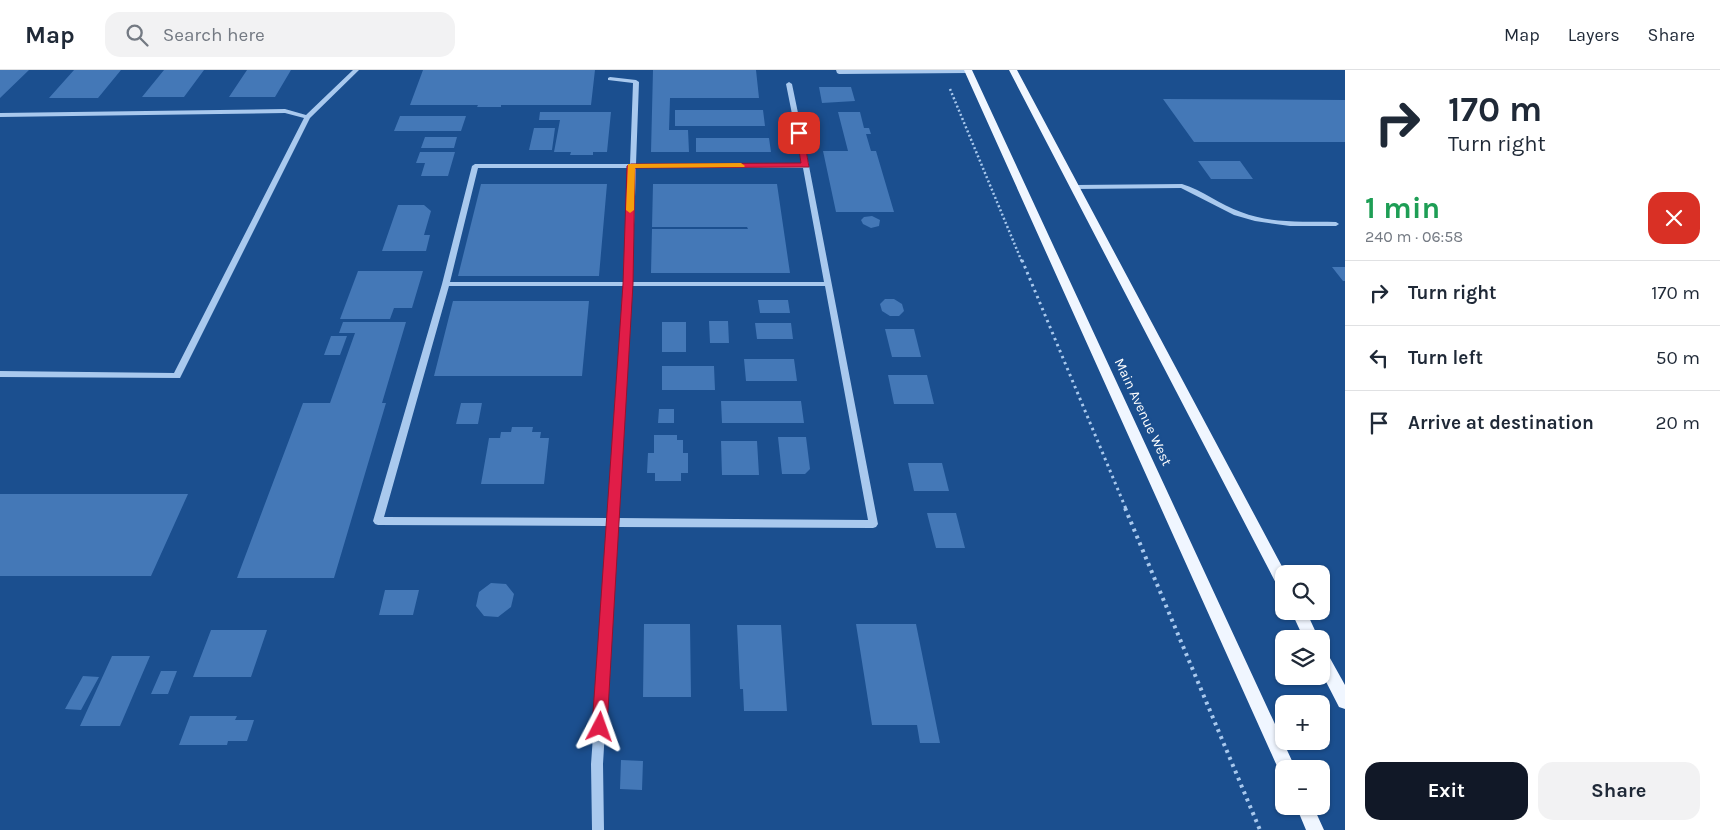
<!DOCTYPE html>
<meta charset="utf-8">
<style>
body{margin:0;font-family:Karla,sans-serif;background:#f2f2f3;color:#1f2937;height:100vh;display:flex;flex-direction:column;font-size:19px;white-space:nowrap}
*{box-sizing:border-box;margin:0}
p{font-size:16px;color:#747a83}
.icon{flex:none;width:28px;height:28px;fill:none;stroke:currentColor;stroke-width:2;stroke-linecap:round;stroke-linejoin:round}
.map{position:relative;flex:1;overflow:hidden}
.details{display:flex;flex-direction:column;background:#fff;width:375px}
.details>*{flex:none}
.top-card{background:#fff;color:#1f2937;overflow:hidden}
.fabs{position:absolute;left:1275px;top:495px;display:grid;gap:10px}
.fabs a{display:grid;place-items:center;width:55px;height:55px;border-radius:10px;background:#fff;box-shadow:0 1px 4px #0004;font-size:25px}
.pin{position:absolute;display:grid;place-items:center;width:42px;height:42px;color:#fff;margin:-21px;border-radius:10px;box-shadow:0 2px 8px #0006}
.me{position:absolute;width:55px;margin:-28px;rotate:4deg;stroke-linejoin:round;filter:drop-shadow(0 0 4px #0008)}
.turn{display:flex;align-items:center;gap:18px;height:105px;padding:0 20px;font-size:22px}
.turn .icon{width:65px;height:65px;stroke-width:2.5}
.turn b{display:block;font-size:35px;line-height:42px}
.round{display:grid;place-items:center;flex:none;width:52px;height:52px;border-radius:15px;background:#f2f2f3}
.head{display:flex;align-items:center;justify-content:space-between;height:85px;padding:0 20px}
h1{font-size:30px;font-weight:700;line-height:38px;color:#1e9e55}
.cta{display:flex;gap:10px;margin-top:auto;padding:10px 20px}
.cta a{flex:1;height:58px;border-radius:15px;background:#111827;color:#fff;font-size:20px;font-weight:700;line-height:58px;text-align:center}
.cta a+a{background:#f2f2f3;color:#1f2937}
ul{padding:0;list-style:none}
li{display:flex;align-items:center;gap:15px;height:65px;padding:0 20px;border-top:1px solid #e0e1e3}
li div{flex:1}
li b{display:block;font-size:19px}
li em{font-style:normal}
header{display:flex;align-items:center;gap:30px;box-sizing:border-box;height:70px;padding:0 25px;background:#fff;border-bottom:1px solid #e0e1e3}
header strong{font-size:24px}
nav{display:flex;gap:28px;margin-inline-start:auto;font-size:18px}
.search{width:350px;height:45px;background:#f2f2f3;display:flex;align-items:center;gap:12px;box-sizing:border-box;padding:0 18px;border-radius:15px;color:#747a83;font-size:19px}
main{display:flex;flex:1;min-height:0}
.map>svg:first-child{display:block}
.building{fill:#4478b7}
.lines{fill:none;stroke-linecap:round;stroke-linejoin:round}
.path-far2{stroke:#a9c9ee;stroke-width:2.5;stroke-dasharray:2 2.5;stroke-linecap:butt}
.path-far1{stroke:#a9c9ee;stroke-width:3;stroke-dasharray:2.5 4;stroke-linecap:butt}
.path{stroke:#a9c9ee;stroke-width:4;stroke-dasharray:3 4.5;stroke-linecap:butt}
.minor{fill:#a9c9ee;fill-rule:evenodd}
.major{fill:#f0f6ff;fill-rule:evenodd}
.route{fill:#e11d48;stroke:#92132f}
.slow{fill:#f59e0b}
.labels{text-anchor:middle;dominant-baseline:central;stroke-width:4.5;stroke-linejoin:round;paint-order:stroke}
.street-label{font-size:14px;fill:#fff;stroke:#1b4f8f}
</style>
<header>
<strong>Map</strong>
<div class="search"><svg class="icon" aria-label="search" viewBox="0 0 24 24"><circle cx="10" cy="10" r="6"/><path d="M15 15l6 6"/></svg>Search here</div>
<nav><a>Map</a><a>Layers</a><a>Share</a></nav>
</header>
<main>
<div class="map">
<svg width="1345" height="760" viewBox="0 0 1345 760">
<rect width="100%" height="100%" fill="#1b4f8f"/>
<path class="building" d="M0,0H29L0,28Z
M74,0H121L98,28H49Z
M164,0H204L184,27H142Z
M247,0H291L275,27H229Z
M423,0H595L591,35H501V37H477L478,35H410Z
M653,0H756L759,28H670L669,60H688L689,82H651Z
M819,17H851L855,31L822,33Z
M1163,29L1345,30V72H1194Z
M675,40H763L765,56H675Z
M540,42H611L607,82H593V85H570L571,82H554L560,50H539Z
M838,42H860L864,58H869L871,64H866L871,81H876L894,142H836L823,81H848Z
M400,46H466L461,61H394Z
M534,58H555L552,80H529Z
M425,67H457L454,78H421Z
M696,68H769L771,82H696Z
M420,82H455L448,106H421L425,93H416Z
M1198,91H1240L1253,109H1211Z
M481,114H607L599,206H458Z
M653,114H777L790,203H651L652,159H748L747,157H652Z
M398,135H424L431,141L424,165H430L426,181H382Z
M872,146L880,150L879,156L871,158L863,154L861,150L864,147Z
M1332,197H1345V211H1343Z
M358,201H423L412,238H394L390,249H340Z
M885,229H894L902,234L904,241L899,246H890L882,241L880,234Z
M758,230H788L790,243H760Z
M453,231H589L582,306H434Z
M709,251H728L729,273H710Z
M343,252H406L382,333H386L334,508H237L303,333H330L355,263H339Z
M662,252H686V282H662Z
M755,253H791L793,269H757Z
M885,259H914L921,287H892Z
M331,266H347L340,285H324Z
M744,289H794L797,311H746Z
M662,296H714L715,320H662Z
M888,305H927L934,334H894Z
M721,331H801L804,353H722Z
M461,333H482L478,354H456Z
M659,339H674V353H658Z
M512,357H533L532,362H541L540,368H549L544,414H481L489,368H500L501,362H511Z
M654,365H677V370H683V383H688V403H681V411H655V403H647L648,383H654Z
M778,367H806L810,399L805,404H782Z
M721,371H757L759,405H722Z
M908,393H942L949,421H914Z
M0,424H188L151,506H0Z
M927,443H956L965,478H936Z
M491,513L506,514L514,524L511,537L498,547L484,546L476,536L479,522Z
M385,520H419L413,545H379Z
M644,554H690L691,627H643Z
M856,554H916L940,673H920L917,655H872Z
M737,555H781L787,641H744L743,619H740Z
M211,560H267L251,607H193Z
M112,586H150L120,656H80Z
M161,601H177L168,624H151Z
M83,606L99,607L81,640L65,639Z
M190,646H237L235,650H254L247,671H228L227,675H179Z
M621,690L643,691L642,720L620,719Z"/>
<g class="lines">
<path class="path-far2" d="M950,19L1022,192"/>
<path class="path-far1" d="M1022,190L1126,439"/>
<path class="path" d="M1125,438L1260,760"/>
<path class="minor" d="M353,0H359L310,48L180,308L0,307V301L174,303L304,48L285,43L0,47V43L285,39L306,45Z
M836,0H970L971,1L968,3L839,4L837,3Z
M610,7L636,10L639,12L636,94H802L786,14L789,12L792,14L809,96L878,454L876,457L873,458L617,457L603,694L604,760H592L591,694L608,456L378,455L375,454L373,451L442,214L472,96L475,94H630L633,13L608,10V8ZM478,98H629L624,212H450ZM636,98H803L824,212H632ZM449,216H624L608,448L384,447ZM632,216H825L868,450L618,448Z
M1182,114C1203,120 1220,135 1241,142C1271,154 1304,151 1336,152L1339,154L1336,156H1290L1255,151L1234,145L1181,118L1075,119L1072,117L1075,115Z"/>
<path class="major" d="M964,0H972L1293,693L1295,699H1284V706L1281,705Z
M1009,0H1017L1286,504H1284V520L1279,519Z
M1291,541H1306L1319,569H1304Z
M1321,579L1326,581L1345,615V639L1339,637L1321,602Z
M1296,736H1313L1324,760H1306Z"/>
</g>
<path class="route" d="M796,61L803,63L809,97L635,98L633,214L607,657L605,662L600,664L595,662L592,657L623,214L627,96L631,94L801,93Z"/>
<path class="slow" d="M741,93L745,96L744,97L635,98L634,140L630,143L626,140L628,94Z"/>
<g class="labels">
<g class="street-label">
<text transform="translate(1143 342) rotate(65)">Main Avenue West</text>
</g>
</g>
</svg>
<div class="fabs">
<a><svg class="icon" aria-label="search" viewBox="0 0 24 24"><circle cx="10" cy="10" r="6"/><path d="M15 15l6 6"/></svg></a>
<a><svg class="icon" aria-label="layers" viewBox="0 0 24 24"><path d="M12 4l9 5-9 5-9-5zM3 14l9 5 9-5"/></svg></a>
<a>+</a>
<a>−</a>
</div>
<div class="pin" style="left:799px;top:63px;background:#d93025"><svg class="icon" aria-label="arrive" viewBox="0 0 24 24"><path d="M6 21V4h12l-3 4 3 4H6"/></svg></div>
<svg class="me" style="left:600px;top:657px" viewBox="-20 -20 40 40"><path d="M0-17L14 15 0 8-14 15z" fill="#e11d48" stroke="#fff" stroke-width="4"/></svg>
</div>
<section class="details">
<div class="top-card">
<div class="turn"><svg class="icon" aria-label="right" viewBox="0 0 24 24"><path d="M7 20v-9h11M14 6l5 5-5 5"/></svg><div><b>170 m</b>Turn right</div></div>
</div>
<div class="head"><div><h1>1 min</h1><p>240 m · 06:58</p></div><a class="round" style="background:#d93025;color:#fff"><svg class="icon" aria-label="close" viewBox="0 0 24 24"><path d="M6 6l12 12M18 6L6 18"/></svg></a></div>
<ul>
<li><svg class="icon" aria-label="right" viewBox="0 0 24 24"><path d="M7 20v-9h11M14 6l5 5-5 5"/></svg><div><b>Turn right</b></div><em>170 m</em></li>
<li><svg class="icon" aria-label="left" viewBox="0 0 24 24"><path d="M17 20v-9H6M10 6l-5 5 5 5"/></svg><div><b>Turn left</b></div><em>50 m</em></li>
<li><svg class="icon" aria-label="arrive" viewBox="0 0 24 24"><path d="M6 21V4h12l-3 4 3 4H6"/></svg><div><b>Arrive at destination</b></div><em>20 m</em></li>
</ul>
<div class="cta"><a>Exit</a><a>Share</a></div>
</section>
</main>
